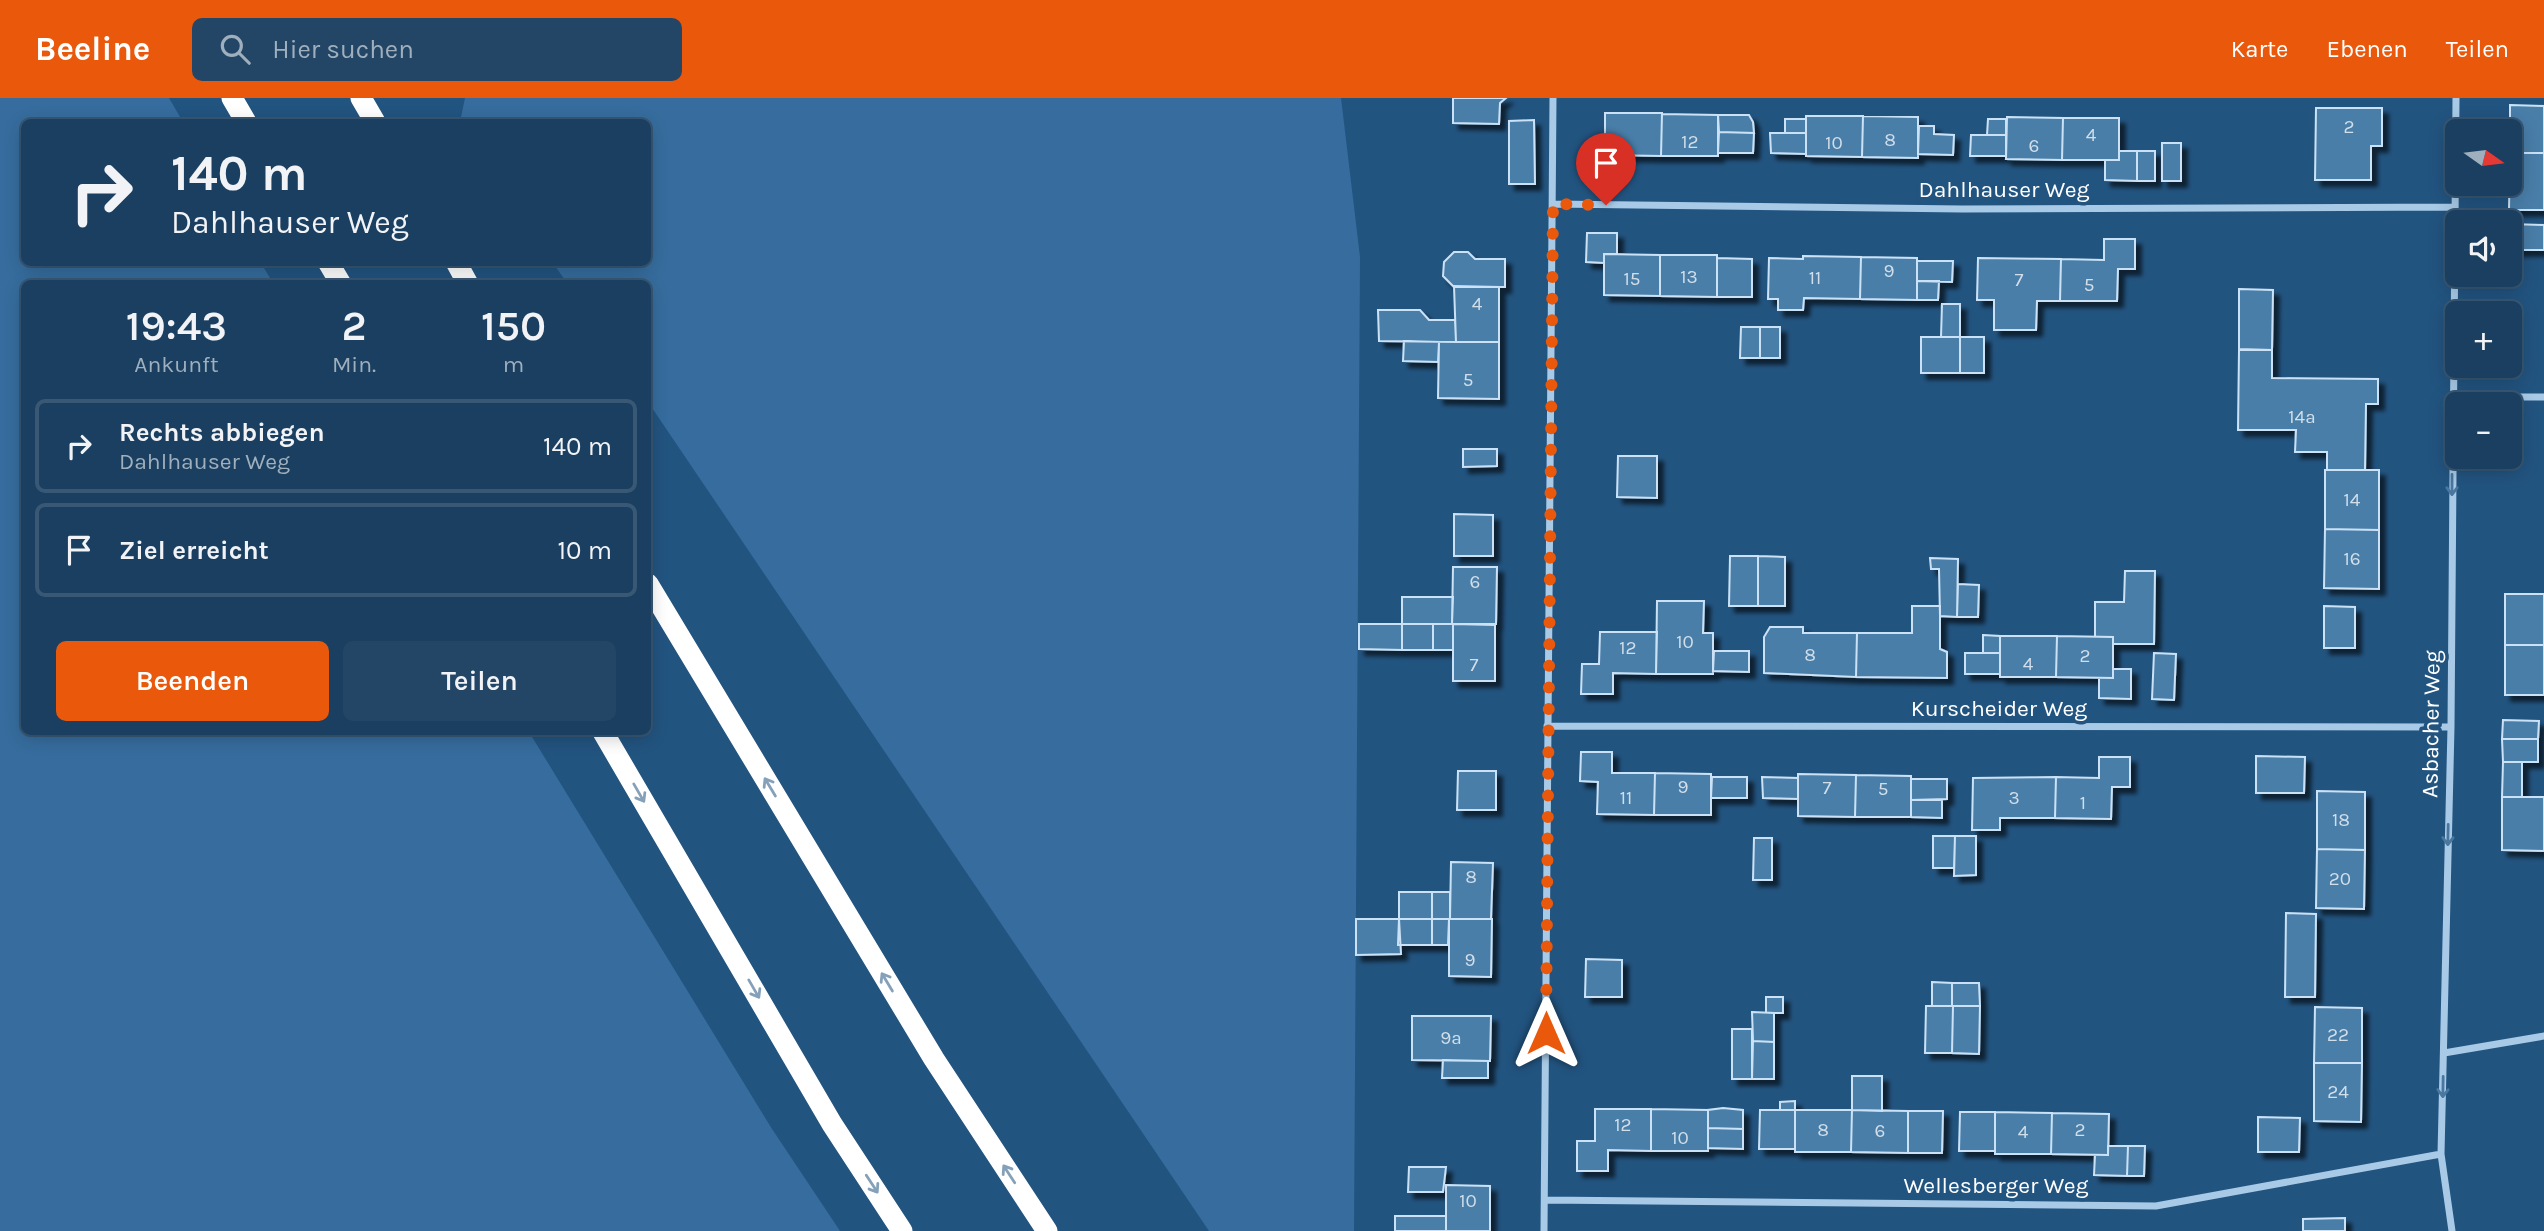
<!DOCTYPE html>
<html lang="de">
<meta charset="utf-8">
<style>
body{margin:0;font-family:Karla,sans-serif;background:#234666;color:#f1f3f6;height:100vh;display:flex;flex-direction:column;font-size:26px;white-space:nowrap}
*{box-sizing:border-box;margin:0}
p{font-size:23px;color:#9fafbd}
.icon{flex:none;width:38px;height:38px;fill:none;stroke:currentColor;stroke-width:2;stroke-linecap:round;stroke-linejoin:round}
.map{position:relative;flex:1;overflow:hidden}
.drawer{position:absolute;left:21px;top:182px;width:630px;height:455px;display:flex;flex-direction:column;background:#1a3f60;border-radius:10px;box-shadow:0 4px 18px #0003,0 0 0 2px #385875}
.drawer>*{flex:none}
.top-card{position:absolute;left:21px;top:21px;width:630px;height:147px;border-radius:10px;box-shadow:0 4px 18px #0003,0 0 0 2px #385875;background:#1a3f60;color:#f1f3f6;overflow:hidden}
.needle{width:46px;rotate:104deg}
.fabs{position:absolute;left:2445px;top:21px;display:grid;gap:14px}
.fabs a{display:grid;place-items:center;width:77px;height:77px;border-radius:10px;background:#1a3f60;box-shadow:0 4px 18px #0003,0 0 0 2px #385875;font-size:35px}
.pin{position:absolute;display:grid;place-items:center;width:60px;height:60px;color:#fff;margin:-72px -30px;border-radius:50% 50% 50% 0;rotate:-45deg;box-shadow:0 0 7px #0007}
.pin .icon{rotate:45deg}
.me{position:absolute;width:77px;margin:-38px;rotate:0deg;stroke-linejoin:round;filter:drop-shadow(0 0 5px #0008)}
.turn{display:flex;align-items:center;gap:24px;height:147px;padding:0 35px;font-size:32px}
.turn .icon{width:91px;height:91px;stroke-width:2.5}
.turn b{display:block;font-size:49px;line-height:60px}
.eta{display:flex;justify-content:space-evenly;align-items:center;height:119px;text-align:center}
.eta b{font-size:42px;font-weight:600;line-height:49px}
.cta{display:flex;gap:14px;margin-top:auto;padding:14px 35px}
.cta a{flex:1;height:80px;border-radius:10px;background:#ea580c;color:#fff;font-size:28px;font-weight:600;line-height:80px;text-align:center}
.cta a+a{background:#234666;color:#f1f3f6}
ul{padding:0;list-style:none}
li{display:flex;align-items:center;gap:21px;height:94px;margin:0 14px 10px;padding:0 21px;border:4px solid #385875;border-radius:10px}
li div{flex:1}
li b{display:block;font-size:26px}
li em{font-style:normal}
header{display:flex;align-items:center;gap:42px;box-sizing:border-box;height:98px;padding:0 35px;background:#ea580c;color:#fff}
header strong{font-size:33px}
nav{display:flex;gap:38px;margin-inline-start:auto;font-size:24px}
.search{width:490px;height:63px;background:#234666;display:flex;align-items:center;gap:18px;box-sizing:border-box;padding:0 24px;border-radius:10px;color:#9fafbd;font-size:26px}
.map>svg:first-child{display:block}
.green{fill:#366d9e}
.building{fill:#4a7ea9;stroke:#cbe2f6;stroke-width:2;filter:url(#shadow)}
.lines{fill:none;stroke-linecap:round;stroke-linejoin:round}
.minor{stroke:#a8cae7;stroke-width:7}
.motorway{stroke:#fff;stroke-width:21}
.oneway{stroke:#4a779f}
.oneway2{stroke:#85a1b9}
.route{stroke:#ea580c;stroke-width:12;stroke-dasharray:0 21.6}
.labels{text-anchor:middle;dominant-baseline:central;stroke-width:7;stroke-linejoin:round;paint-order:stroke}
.number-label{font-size:19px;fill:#d2dfea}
.street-label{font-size:23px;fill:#fff;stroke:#225480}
</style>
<header>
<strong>Beeline</strong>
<div class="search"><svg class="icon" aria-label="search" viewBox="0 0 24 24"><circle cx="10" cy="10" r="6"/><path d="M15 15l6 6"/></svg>Hier suchen</div>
<nav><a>Karte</a><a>Ebenen</a><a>Teilen</a></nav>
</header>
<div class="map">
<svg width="2544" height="1133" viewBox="0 0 2544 1133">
<defs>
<filter id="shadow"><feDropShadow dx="6" dy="6" stdDeviation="2" flood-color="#0009"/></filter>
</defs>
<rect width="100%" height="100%" fill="#225480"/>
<path class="green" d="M0,0H169L183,24H24V164L261,165L273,185L24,186V634H529L772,1031L840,1133H0Z
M465,0H1341L1360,159L1354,1133H1209L648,304V186L567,185L553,165L648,164V24H460Z"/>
<path class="building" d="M1453,0H1506L1500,5L1499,26L1453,25Z
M2510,7L2544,8V55H2510Z
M2316,10H2382V48H2371V82H2315Z
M1605,15H1662L1661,58L1605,57Z
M1662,16L1718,17V58H1661Z
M1718,17H1749L1753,24L1754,35L1719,34Z
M1806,18H1863L1862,59L1806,58Z
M1863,18L1918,19V60L1862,59Z
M2007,19L2063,20L2062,62L2006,61Z
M2063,20H2119V62H2062Z
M1785,21H1806V35H1785Z
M1988,21H2006V37H1987Z
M1534,22L1535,86H1509V23Z
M1919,28H1934V36L1954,37L1953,57L1918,56Z
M1719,34L1754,35L1753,55H1718Z
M1770,35H1806V56L1771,55Z
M1971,37H2006V58H1970Z
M2162,45H2181V83H2162Z
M1586,47H1605V57H1619L1618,78H1585Z
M2119,53H2137V83L2105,82V62H2119Z
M2137,53H2155V83H2137Z
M2510,55H2544V112H2509Z
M2510,126L2544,127V152H2510Z
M1587,135H1617V156H1604V165L1586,164Z
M2104,141H2135V171H2118L2117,203H2060L2061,161L2104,162Z
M1454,154H1468L1475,161H1505V189H1454L1443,178L1444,164Z
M1604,156L1660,157V198L1604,197Z
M1660,157H1717V199L1660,198Z
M1803,158L1861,159L1860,201L1804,200L1803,212H1778V201H1768L1769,160L1803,161Z
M1861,159L1917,160V202L1860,201Z
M1717,160L1752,161V199H1717Z
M1978,160L2061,161L2060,203H2037L2036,232H1994V202H1977Z
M1917,163H1953L1952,184L1917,183Z
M1917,183H1939L1938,202H1917Z
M1454,188L1499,189V244H1456Z
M2239,191L2273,192L2272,252L2239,251Z
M1942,206H1960V239H1941Z
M1378,212H1420L1429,222H1455L1456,244L1379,243Z
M1741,229H1760V260H1740Z
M1760,229H1780V260H1760Z
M1921,239H1960V275H1921Z
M1960,239H1984V275H1960Z
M1404,243L1439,244L1438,264L1403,263Z
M1439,244H1499V301L1438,300Z
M2239,252H2272V280L2378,281V306H2366L2365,372H2327V354H2295L2296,332H2238Z
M1463,351H1497V368L1463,369Z
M1618,358H1657V400L1617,399Z
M2325,372H2379V432L2325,431Z
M1454,416L1493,417V458H1454Z
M2325,431L2379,432V491L2324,490Z
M1730,458H1758V508H1729Z
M1758,458L1785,459V508H1758Z
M1930,460L1958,461L1957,519L1940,518L1939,471H1931Z
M1453,469H1497L1496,526H1452Z
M2125,473H2155L2154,546H2113V539H2095V504H2124Z
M1958,486L1979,487L1978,519H1957Z
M2505,496H2544V547H2505Z
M1402,499H1453L1452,526H1402Z
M1657,503H1704L1703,535H1713V576H1656Z
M1912,508H1940V551L1947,554V580L1856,579L1857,535H1912Z
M2324,508L2355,509V550H2324Z
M1359,526H1402V552L1359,551Z
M1402,526H1433V552H1402Z
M1433,526H1453V552H1433Z
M1453,526L1495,527V583H1453Z
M1770,529H1803V535H1857L1856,579L1764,575V539Z
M1600,534H1657L1656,576L1613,575V596H1581L1582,566H1599Z
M1983,537L2000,538V555H1983Z
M2000,538H2057L2056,579H2000Z
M2057,538L2113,539V580L2056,579Z
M2505,547H2544V597H2505Z
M1714,553H1749V574L1713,573Z
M1965,555H2000V576H1965Z
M2154,555L2176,556L2174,602L2152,601Z
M2113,571H2131V601L2099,600V580H2113Z
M2503,622L2539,623L2538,641H2502Z
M2502,641H2538V664H2503Z
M1581,654H1612V675H1655L1654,717L1597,716L1598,684L1580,683Z
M2256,658L2305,659L2304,695H2256Z
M2099,659H2130V689H2112L2111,721L2055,720L2056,679L2099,680Z
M2503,664H2522V699H2502Z
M1458,673H1496V712H1457Z
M1655,675L1711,676V717H1654Z
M1798,676L1856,677L1855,719L1798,718Z
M1856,677L1911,678V719H1855Z
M1712,679H1747V700H1711Z
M1762,679L1798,680V701L1763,700Z
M2056,679L2055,720H2000V732H1972L1973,680Z
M1911,681H1947V701L1911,702Z
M2317,693L2365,694V752L2317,751Z
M2502,699H2544V753L2502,752Z
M1911,702H1942V720L1911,719Z
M1933,738H1955L1954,770H1933Z
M1955,738H1976V777L1954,778Z
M1754,740H1772V782H1753Z
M2317,751L2365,752L2364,811L2316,810Z
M1451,764L1493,765L1491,821H1450Z
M1399,794H1432V821H1399Z
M1432,794H1450V821H1432Z
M2286,815L2316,816L2315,899H2285Z
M1356,821H1399L1401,856L1356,857Z
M1399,821H1432V847H1398Z
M1432,821H1449L1448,847H1432Z
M1449,821H1492L1491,879L1449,878Z
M1586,861L1622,862V899H1585Z
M1932,884L1952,885V908H1932Z
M1952,885H1979L1980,908H1952Z
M1766,899H1783V915H1766Z
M1926,908H1953L1952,955H1925Z
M1953,908H1980L1979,956L1952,955Z
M2315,909L2362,910V965H2314Z
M1752,914L1774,915V944L1753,943Z
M1412,918H1491L1490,963L1412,962Z
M1732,931H1752V981H1732Z
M1753,943L1774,944V981H1752Z
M1443,962L1488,963V980H1442Z
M2314,965H2362L2361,1024L2314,1023Z
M1852,978H1882V1013L1852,1012Z
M1795,1003V1012H1780V1004Z
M1723,1010L1743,1012V1031L1708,1030V1012Z
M1595,1011H1651V1053L1608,1052V1073H1577V1043H1595Z
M1651,1011L1708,1012V1053H1651Z
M1760,1012H1795V1051H1759Z
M1795,1012H1852L1851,1054H1795Z
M1852,1012L1908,1013V1055L1851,1054Z
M1908,1013H1943L1942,1055H1908Z
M1960,1014H1995V1053H1959Z
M1995,1014L2052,1015L2051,1056H1995Z
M2052,1015L2109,1016L2108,1057L2051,1056Z
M2258,1019L2300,1020L2299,1054H2258Z
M1708,1030L1743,1031V1051L1708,1050Z
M2108,1048H2128L2127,1078L2094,1077L2095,1057H2108Z
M2128,1048H2145L2144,1078H2127Z
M1409,1069H1446L1443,1094H1408Z
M1446,1087L1490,1088V1133H1446Z
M1395,1118H1446V1133H1395Z
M2345,1120V1133H2303V1121Z"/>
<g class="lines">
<path class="minor" d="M1553,106L1962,111L2455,109
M2453,299H2544
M1547,628L2451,629
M2444,955L2544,938
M1545,1102L2156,1108L2441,1056
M1544,1133L1553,0
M2452,1133L2441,1056L2451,629L2456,0"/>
<path class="motorway" d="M232,0L246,24
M361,0L375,24
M328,164L341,186
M456,164L468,186
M648,486L934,961L1047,1133
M603,634L832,1026L902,1133"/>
</g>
<defs><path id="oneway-shaft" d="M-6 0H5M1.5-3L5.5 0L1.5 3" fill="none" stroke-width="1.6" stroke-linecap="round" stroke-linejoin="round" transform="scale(1.75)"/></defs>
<g class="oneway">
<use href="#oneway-shaft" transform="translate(2452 387) rotate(90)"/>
<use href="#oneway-shaft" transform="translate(2448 737) rotate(91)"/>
<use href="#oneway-shaft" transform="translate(2443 989) rotate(91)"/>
</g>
<g class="oneway2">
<use href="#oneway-shaft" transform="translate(770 689) rotate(-121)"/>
<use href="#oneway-shaft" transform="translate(639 695) rotate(60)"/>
<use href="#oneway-shaft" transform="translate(887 884) rotate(-121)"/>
<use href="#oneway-shaft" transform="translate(754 891) rotate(60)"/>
<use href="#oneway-shaft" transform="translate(1009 1076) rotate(-123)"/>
<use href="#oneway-shaft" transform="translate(872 1086) rotate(57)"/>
</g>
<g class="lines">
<path class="route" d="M1546,935L1553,106L1606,107"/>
</g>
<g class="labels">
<g class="number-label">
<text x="2349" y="29">2</text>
<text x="2091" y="37">4</text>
<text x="1890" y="42">8</text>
<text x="1690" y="44">12</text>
<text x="1834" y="45">10</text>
<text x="2034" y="48">6</text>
<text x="1889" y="173">9</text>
<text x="1689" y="179">13</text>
<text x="1815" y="180">11</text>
<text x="1632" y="181">15</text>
<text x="2019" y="182">7</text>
<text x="2089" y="187">5</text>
<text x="1477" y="206">4</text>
<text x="1468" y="282">5</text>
<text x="2302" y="319">14a</text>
<text x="2352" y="402">14</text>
<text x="2352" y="461">16</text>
<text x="1475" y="484">6</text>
<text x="1685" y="544">10</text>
<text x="1628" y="550">12</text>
<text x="1810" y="557">8</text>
<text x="2085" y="558">2</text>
<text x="2028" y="566">4</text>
<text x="1474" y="567">7</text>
<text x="1683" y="689">9</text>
<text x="1827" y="690">7</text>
<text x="1883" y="691">5</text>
<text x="1626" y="700">11</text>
<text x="2014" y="700">3</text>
<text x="2083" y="705">1</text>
<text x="2341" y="722">18</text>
<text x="1471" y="779">8</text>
<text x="2340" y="781">20</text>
<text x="1470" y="862">9</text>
<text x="2338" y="937">22</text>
<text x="1451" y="940">9a</text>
<text x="2338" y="994">24</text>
<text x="1623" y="1027">12</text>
<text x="1823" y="1032">8</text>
<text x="2080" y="1032">2</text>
<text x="1880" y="1033">6</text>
<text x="2023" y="1034">4</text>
<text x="1680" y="1040">10</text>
<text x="1468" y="1103">10</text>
</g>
<g class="street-label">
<text x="2004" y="91">Dahlhauser Weg</text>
<text x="1999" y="610">Kurscheider Weg</text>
<text transform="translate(2431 626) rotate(-89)">Asbacher Weg</text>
<text x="1996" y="1087">Wellesberger Weg</text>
</g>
</g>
</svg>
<div class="fabs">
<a><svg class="needle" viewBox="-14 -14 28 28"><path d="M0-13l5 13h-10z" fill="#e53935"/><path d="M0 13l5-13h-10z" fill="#9fafbd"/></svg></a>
<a><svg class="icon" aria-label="sound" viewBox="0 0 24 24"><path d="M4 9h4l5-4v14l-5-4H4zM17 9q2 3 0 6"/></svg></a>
<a>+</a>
<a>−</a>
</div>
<div class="pin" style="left:1606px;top:107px;background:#d93025"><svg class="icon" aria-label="arrive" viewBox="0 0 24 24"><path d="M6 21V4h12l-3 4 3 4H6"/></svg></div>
<svg class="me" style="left:1546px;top:935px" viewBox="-20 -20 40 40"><path d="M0-17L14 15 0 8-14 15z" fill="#ea580c" stroke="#fff" stroke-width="4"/></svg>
<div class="top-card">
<div class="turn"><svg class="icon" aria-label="right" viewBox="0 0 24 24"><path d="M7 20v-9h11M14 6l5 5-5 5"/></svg><div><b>140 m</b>Dahlhauser Weg</div></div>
</div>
<section class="drawer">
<div class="eta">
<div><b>19:43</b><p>Ankunft</p></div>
<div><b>2</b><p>Min.</p></div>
<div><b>150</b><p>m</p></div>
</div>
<ul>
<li><svg class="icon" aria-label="right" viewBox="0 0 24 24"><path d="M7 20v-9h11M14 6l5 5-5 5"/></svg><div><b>Rechts abbiegen</b><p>Dahlhauser Weg</p></div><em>140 m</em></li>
<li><svg class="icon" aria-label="arrive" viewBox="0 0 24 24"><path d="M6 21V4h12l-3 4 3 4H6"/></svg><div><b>Ziel erreicht</b></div><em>10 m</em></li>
</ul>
<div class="cta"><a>Beenden</a><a>Teilen</a></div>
</section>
</div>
